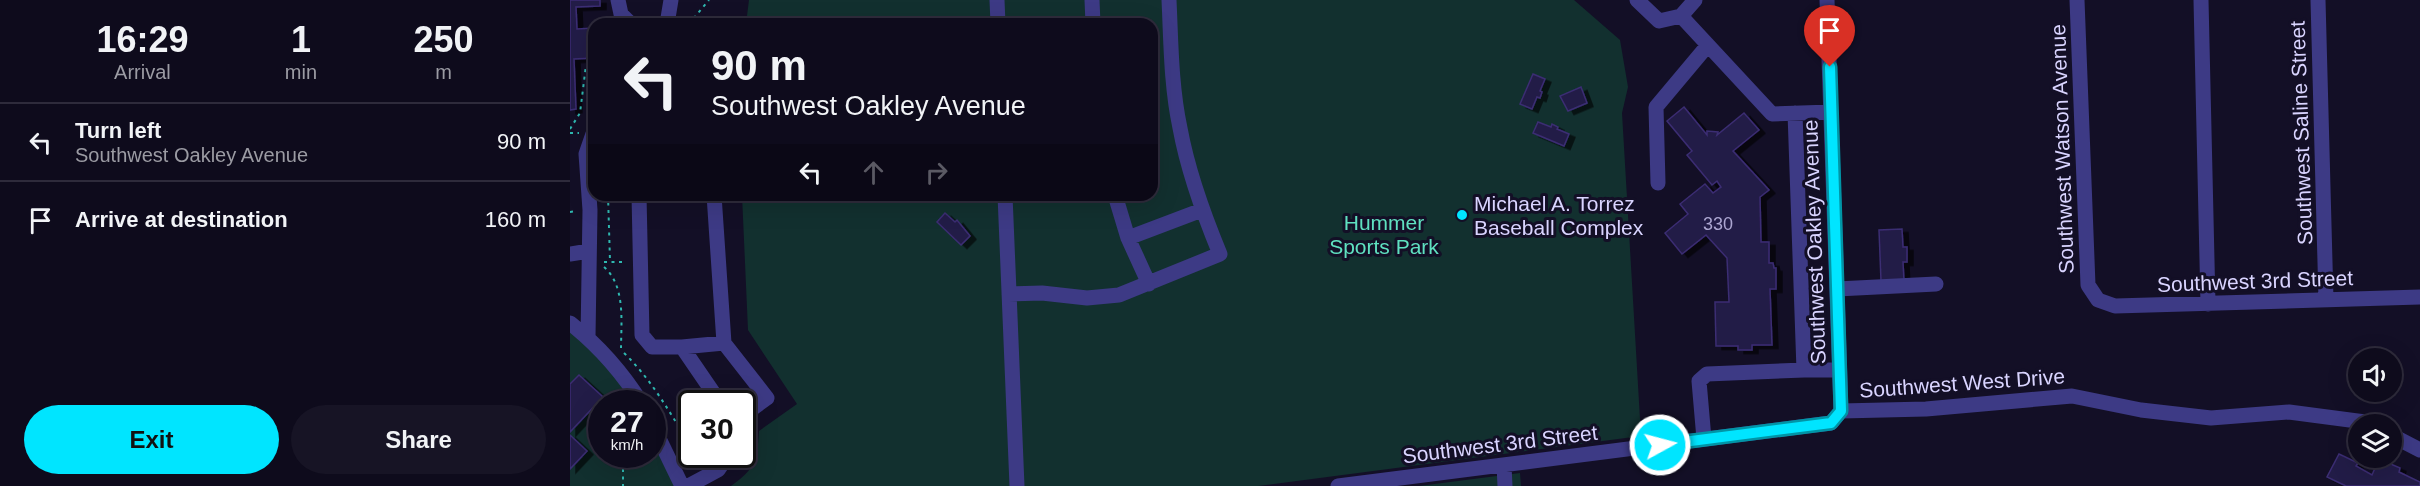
<!DOCTYPE html>
<style>
body{margin:0;font-family:Helvetica,sans-serif;background:#171425;color:#f1f3f6;height:100vh;display:flex;flex-direction:column;font-size:22px;white-space:nowrap}
*{box-sizing:border-box;margin:0}
p{font-size:20px;color:#9b9ba3}
.icon{flex:none;width:33px;height:33px;fill:none;stroke:currentColor;stroke-width:2;stroke-linecap:round;stroke-linejoin:round}
.map{position:relative;flex:1;overflow:hidden}
.details{display:flex;flex-direction:column;background:#0e0b1c;width:570px}
.details>*{flex:none}
.guide{position:absolute;left:18px;top:18px;width:570px;height:183px;border-radius:18px;box-shadow:0 6px 24px #0002,0 0 0 2px #2e2b3b;background:#0e0b1c;color:#f1f3f6;overflow:hidden}
.fabs{position:absolute;left:1778px;top:348px;display:grid;gap:12px}
.fabs a{display:grid;place-items:center;width:54px;height:54px;border-radius:50%;background:#0e0b1c;box-shadow:0 6px 24px #0002,0 0 0 2px #2e2b3b;font-size:30px}
.speed{position:absolute;left:18px;top:390px;display:flex;gap:12px;font-size:30px;font-weight:700;text-align:center}
.speed>*{display:grid;place-content:center;width:78px;height:78px;border-radius:50%;background:#0e0b1c;box-shadow:0 6px 24px #0002,0 0 0 2px #2e2b3b;line-height:1}
.speed small{font-size:15px;font-weight:400}
.speed .limit{border:3px solid #111;border-radius:9px;background:#fff;color:#111}
.pin{position:absolute;display:grid;place-items:center;width:51px;height:51px;color:#fff;margin:-62px -26px;border-radius:50% 50% 50% 0;rotate:-45deg;box-shadow:0 0 6px #0007}
.pin .icon{rotate:45deg}
.me{position:absolute;width:66px;margin:-33px;rotate:83deg;stroke-linejoin:round;filter:drop-shadow(0 0 4px #0008)}
.turn{display:flex;align-items:center;gap:21px;height:126px;padding:0 24px;font-size:27px}
.turn .icon{width:78px;height:78px;stroke-width:2.5}
.turn b{display:block;font-size:42px;line-height:51px}
.lanes{display:flex;align-items:center;height:57px;padding:0 24px;background:#0003;justify-content:center;gap:30px;direction:ltr}
.lanes .off{opacity:.35}
.eta{display:flex;justify-content:space-evenly;align-items:center;height:102px;text-align:center}
.eta b{font-size:36px;font-weight:700;line-height:42px}
.cta{display:flex;gap:12px;margin-top:auto;padding:12px 24px}
.cta a{flex:1;height:69px;border-radius:36px;background:#00e5ff;color:#111;font-size:24px;font-weight:700;line-height:69px;text-align:center}
.cta a+a{background:#171425;color:#f1f3f6}
ul{padding:0;list-style:none}
li{display:flex;align-items:center;gap:18px;height:78px;padding:0 24px;border-top:2px solid #2e2b3b}
li div{flex:1}
li b{display:block;font-size:22px}
li em{font-style:normal}
main{display:flex;flex:1;min-height:0}
.map>svg:first-child{display:block}
.green{fill:#12302f}
.building{fill:#241b47;stroke:#3b2d73;stroke-width:1.5;filter:url(#shadow)}
.lines{fill:none;stroke-linecap:round;stroke-linejoin:round}
.path{stroke:#2fb8b0;stroke-width:2;stroke-dasharray:3 4.5;stroke-linecap:butt}
.minor{stroke:#3d3a85;stroke-width:15}
.route-casing{stroke:#0095a6;stroke-width:15}
.route{stroke:#00e5ff;stroke-width:10}
.poi-dot{fill:#00e5ff;stroke:#130f26;stroke-width:2}
.labels{text-anchor:middle;dominant-baseline:central;stroke-width:6;stroke-linejoin:round;paint-order:stroke}
.number-label{font-size:18px;fill:#aca6d1}
.street-label{font-size:21px;fill:#d9d4ff;stroke:#130f26}
.poi-label{font-size:21px;fill:#d9d4ff;stroke:#130f26;text-anchor:start}
.park-label{font-size:21px;fill:#5fe0c0;stroke:#130f26}
</style>
<main>
<section class="details">
<div class="eta">
<div><b>16:29</b><p>Arrival</p></div>
<div><b>1</b><p>min</p></div>
<div><b>250</b><p>m</p></div>
</div>
<ul>
<li><svg class="icon" aria-label="left" viewBox="0 0 24 24"><path d="M17 20v-9H6M10 6l-5 5 5 5"/></svg><div><b>Turn left</b><p>Southwest Oakley Avenue</p></div><em>90 m</em></li>
<li><svg class="icon" aria-label="arrive" viewBox="0 0 24 24"><path d="M6 21V4h12l-3 4 3 4H6"/></svg><div><b>Arrive at destination</b></div><em>160 m</em></li>
</ul>
<div class="cta"><a>Exit</a><a>Share</a></div>
</section>
<div class="map">
<svg width="1850" height="486" viewBox="0 0 1850 486">
<defs>
<filter id="shadow"><feDropShadow dx="6" dy="3.5" stdDeviation="0" flood-color="#0009"/></filter>
</defs>
<rect width="100%" height="100%" fill="#130f26"/>
<path class="green" d="M179,0H1004L1050,40L1058,87L1052,113L1071,436L688,486H161C186,468 187,461 189,431L227,404L178,330L172,195H582V24H176Z
M0,325L71,403L32,404V454H82L83,424L111,486H0Z
M950,473L951,486H849Z"/>
<path class="building" d="M0,0H30V6L6,7L7,29L24,28V58L4,59L6,109L0,110Z
M963,74L975,79L970,91L972,92L970,98L967,97L962,109L950,104Z
M1011,87L1017,103L998,111L990,96Z
M1114,107L1137,135V131L1148,132L1147,135L1174,113L1189,130L1163,151L1199,190L1190,197L1191,242H1199V263H1203L1204,268H1206V289H1200L1202,345H1182V350H1168V346H1146L1145,302H1159L1157,258L1136,235L1112,254L1095,233L1118,214L1110,204L1135,184L1143,193L1151,187L1147,181L1142,185L1117,155L1122,151L1097,121Z
M968,122L981,127L982,124L988,127L987,129L999,134L994,146L963,133Z
M375,213L385,222L387,220L400,236L391,245L367,222Z
M1332,229L1333,247H1337V262H1333L1334,281H1311L1309,230Z
M9,375L33,397L0,432V384Z
M0,435L17,451L0,469Z
M1769,454L1788,463L1786,466L1802,475L1809,459L1830,468L1829,472L1850,482V486H1776L1757,477Z"/>
<g class="lines">
<path class="path" d="M119,24L139,0
M0,129L10,113L16,65
M0,133H9
M38,195L40,261
M0,212L7,211
M34,262H55
M34,267C56,286 51,323 51,350
M54,353C83,381 101,415 122,448
M53,454V486
M125,454L130,463"/>
<path class="minor" d="M48,0L51,14L61,24
M427,0L428,24
M522,0L523,24
M1067,0L1089,21L1111,16L1125,0
M1257,0L1271,411
M1507,0L1518,285L1528,300L1545,306L1850,297
M1631,0L1638,304
M1748,0L1756,300
M1111,16L1202,114L1261,112
M97,24L101,0
M1225,113L1234,370H1269
M1088,183L1086,107L1138,45
M69,195L72,335L82,347H112L154,343
M144,195L154,343L197,398L172,416
M435,195L447,486
M545,195L558,238L579,284
M558,238L632,210
M0,254L19,251
M1267,289L1366,284
M439,294L472,293L517,298L549,295L650,254C633,213 618,172 610,128C601,86 601,42 599,0
M0,323C29,346 52,372 72,404
M18,338L20,210L16,154L24,131
M112,347L151,404
M1271,411L1356,409L1502,396L1571,410L1641,418L1719,412L1795,422L1801,424
M82,424L112,486
M1821,435L1850,450
M1134,439L1129,381L1137,374L1234,370
M934,465L935,486
M118,486L148,470L159,454
M768,486L1261,423L1271,411"/>
</g>
<g class="lines">
<defs>
<path id="route" d="M1090,445L1261,423L1271,411L1260,67"/>
</defs>
<use href="#route" class="route-casing"/>
<use href="#route" class="route"/>
</g>
<circle class="poi-dot" cx="892" cy="215" r="6"/>
<g class="labels">
<g class="number-label">
<text x="1148" y="224">330</text>
</g>
<g class="street-label">
<text transform="translate(1731 133) rotate(-92)">Southwest Saline Street</text>
<text transform="translate(1492 149) rotate(-92)">Southwest Watson Avenue</text>
<text transform="translate(1244 242) rotate(-92)">Southwest Oakley Avenue</text>
<text transform="translate(1685 281) rotate(-2)">Southwest 3rd Street</text>
<text transform="translate(1392 383) rotate(-4)">Southwest West Drive</text>
<text transform="translate(930 444) rotate(-7)">Southwest 3rd Street</text>
</g>
<g class="poi-label">
<text x="904" y="203">Michael A. Torrez<tspan x="904" dy="24">Baseball Complex</tspan></text>
</g>
<g class="park-label">
<text x="814" y="222">Hummer<tspan x="814" dy="24">Sports Park</tspan></text>
</g>
</g>
</svg>
<div class="fabs">
<a><svg class="icon" aria-label="sound" viewBox="0 0 24 24"><path d="M4 9h4l5-4v14l-5-4H4zM17 9q2 3 0 6"/></svg></a>
<a><svg class="icon" aria-label="layers" viewBox="0 0 24 24"><path d="M12 4l9 5-9 5-9-5zM3 14l9 5 9-5"/></svg></a>
</div>
<div class="speed"><div>27<small>km/h</small></div><div class="limit">30</div></div>
<div class="pin" style="left:1260px;top:67px;background:#d93025"><svg class="icon" aria-label="arrive" viewBox="0 0 24 24"><path d="M6 21V4h12l-3 4 3 4H6"/></svg></div>
<svg class="me" style="left:1090px;top:445px" viewBox="-20 -20 40 40"><circle r="17" fill="#00e5ff" stroke="#fff" stroke-width="3"/><path d="M0-11L8 9 0 5-8 9z" fill="#fff"/></svg>
<div class="guide">
<div class="turn"><svg class="icon" aria-label="left" viewBox="0 0 24 24"><path d="M17 20v-9H6M10 6l-5 5 5 5"/></svg><div><b>90 m</b>Southwest Oakley Avenue</div></div>
<div class="lanes"><svg class="icon" aria-label="left" viewBox="0 0 24 24"><path d="M17 20v-9H6M10 6l-5 5 5 5"/></svg><svg class="icon off" aria-label="ahead" viewBox="0 0 24 24"><path d="M12 20V5M6 11l6-6 6 6"/></svg><svg class="icon off" aria-label="right" viewBox="0 0 24 24"><path d="M7 20v-9h11M14 6l5 5-5 5"/></svg></div>
</div>
</div>
</main>
